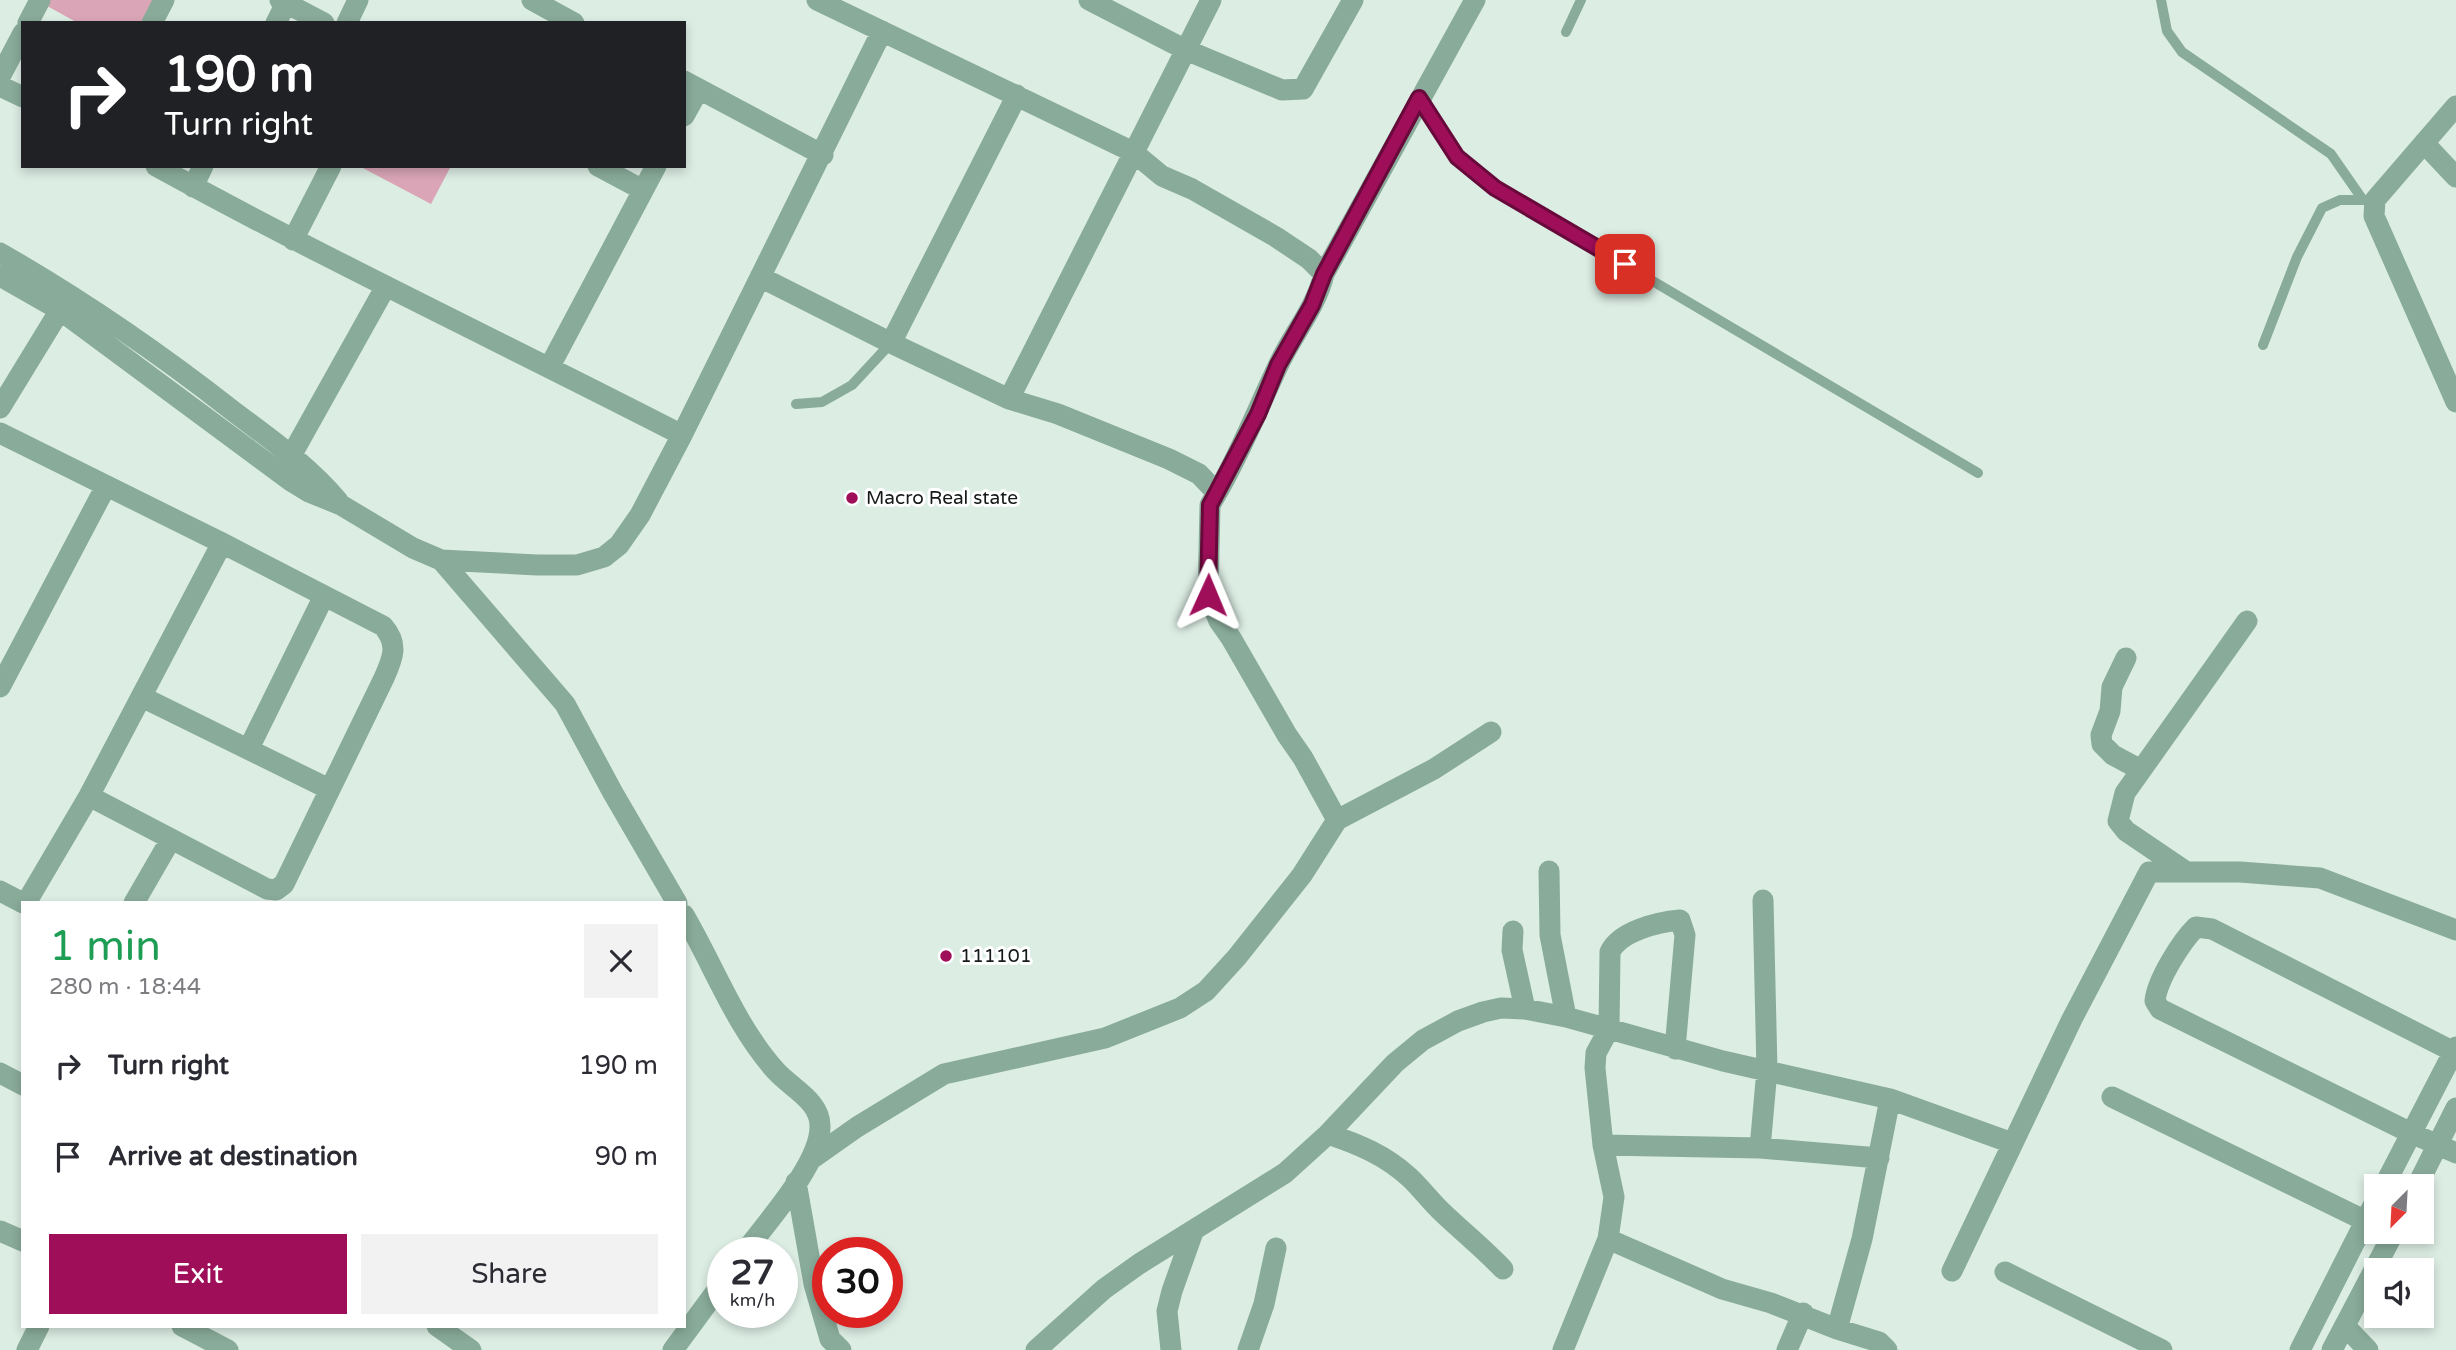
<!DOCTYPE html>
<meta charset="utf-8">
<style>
body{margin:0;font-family:"Varela Round",sans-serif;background:#f2f2f3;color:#2b2b33;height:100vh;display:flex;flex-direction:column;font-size:26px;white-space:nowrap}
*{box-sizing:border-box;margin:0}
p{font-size:23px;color:#7c7c81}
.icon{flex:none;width:38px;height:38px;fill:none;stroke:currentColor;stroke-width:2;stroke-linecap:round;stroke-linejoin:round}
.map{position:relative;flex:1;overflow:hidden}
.panel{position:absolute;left:21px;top:901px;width:665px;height:427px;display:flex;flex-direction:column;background:#fff;border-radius:0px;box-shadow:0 4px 10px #0003}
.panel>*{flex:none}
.banner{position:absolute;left:21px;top:21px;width:665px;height:147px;border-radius:0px;box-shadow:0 4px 10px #0003;background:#202124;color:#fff;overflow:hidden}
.needle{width:46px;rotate:204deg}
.buttons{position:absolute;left:2364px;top:1174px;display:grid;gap:14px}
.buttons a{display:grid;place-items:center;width:70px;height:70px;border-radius:0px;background:#fff;box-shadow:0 4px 10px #0003;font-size:35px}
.speed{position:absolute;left:707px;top:1237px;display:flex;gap:14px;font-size:35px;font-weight:700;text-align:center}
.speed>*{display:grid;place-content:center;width:91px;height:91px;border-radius:50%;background:#fff;box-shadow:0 4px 10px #0003;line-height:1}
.speed small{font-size:18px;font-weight:400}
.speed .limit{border:10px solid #d22;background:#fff;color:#111}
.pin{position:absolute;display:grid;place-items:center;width:60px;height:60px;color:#fff;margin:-30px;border-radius:14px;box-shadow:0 4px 10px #0006}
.me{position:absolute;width:77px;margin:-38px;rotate:1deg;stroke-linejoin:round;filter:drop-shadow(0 0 5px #0008)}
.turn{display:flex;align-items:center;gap:24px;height:147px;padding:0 28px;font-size:32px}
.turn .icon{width:91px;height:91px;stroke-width:2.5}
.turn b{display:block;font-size:49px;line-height:60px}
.round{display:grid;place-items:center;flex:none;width:74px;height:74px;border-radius:0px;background:#f2f2f3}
.headline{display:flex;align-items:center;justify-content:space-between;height:119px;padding:0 28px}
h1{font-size:42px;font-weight:600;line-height:52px;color:#1e9e55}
.primary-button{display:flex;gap:14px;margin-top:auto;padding:14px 28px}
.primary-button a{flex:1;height:80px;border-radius:0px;background:#9e0e59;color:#fff;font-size:28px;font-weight:600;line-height:80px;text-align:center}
.primary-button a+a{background:#f2f2f3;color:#2b2b33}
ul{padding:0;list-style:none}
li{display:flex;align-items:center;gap:21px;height:91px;padding:0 28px}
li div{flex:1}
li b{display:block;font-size:26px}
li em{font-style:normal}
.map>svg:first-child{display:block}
.green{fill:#daa6b7}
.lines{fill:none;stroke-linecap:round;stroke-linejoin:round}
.service{stroke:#89ab9a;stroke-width:10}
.minor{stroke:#89ab9a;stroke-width:21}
.route-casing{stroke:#67093a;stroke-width:18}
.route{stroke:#9e0e59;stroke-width:12}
.poi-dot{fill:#9e0e59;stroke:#fff;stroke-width:2.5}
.labels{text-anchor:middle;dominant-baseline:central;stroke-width:6;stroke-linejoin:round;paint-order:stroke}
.poi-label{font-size:19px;fill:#141a17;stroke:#fff;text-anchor:start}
</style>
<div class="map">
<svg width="2456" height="1350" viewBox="0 0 2456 1350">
<rect width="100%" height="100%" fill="#dcede4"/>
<path class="green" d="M50,0H162L149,23H78L47,6Z
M359,166H451L431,204Z"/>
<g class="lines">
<path class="service" d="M2161,0L2167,31L2182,52L2331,154L2363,200
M1566,32L1581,0
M1420,99L1456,157L1495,188L1978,473
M2263,345L2297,257L2322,208L2340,200H2366
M796,404L822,402L852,385L891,343"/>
<path class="minor" d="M280,0L324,23
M532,0L574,23
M817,0L1133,152L1162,176L1192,189L1276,237L1309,259L1324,274
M1089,0L1186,50L1282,90L1303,89L1353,0
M28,23L40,0
M152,23L164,0
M276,23L286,3
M347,23L358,0
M0,77L23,33
M684,81L823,155
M0,86L23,97
M2456,106L2375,200L2374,216L2456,402
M684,116L699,89
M2424,143L2456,177
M156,166C329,261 507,345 682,435
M598,166L643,190
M193,187L203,166
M293,240L331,166
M0,253C82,300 159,353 233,411C270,439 308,465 338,501
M0,276L60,310L291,481L309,492L341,505L413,548L441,560L537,565H577L604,557L619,545L640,515L682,435L882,31
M762,278L891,343L1009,399L1058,414L1169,459L1199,474L1217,493L1210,505L1208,595L1219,621L1231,638L1287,735L1303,758L1337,820
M891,343L1017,95
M550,366L656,166
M1009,399L1211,0
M0,408L60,310
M0,433L222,543L383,626C399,644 393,658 384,678L284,884L276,890L267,889L89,796
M291,456L386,286
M1217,493C1241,452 1258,408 1278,366C1292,335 1316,308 1324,274L1475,0
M441,560L565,704L613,793L677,903
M2126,658L2112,687L2110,711L2101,735L2102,744L2113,755L2141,770
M0,687L106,486
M142,697L329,789
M249,748L324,596
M1549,871L1550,935L1566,1017
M2185,871L2126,831L2118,821L2125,793L2247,621
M0,891L23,903
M26,903L89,796L222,543
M134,903L171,839
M684,915C714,966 736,1027 776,1071C791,1088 821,1101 820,1127C820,1164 766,1223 744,1253
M1513,931L1512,950L1525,1009
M2456,1053L2212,929L2196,927C2181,942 2157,980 2155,1001L2160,1009L2411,1133L2456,1153
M0,1073L23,1085
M2112,1097L2376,1226
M1328,1134C1358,1144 1385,1155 1409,1177C1421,1188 1431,1202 1443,1213C1463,1232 1484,1249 1503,1269
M1603,1145L1760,1148L1879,1158
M1760,1148L1767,1070L1763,900
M813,1158L857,1127L944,1074L1105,1038L1180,1008L1206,991L1237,957L1302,875L1337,820L1434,769L1491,732
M796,1182L814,1284L830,1339L841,1350
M2384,1186L2456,1047
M2417,1186L2456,1108
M0,1231L23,1241
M1608,1239L1722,1289L1771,1303L1837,1329L1879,1342L1887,1350
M1952,1271L2072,1019L2149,872H2240L2320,878L2456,930
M2005,1272L2162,1350
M182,1326L228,1350
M437,1326L471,1350
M2345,1326L2368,1350
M1837,1329L1862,1239L1890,1099
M27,1350L39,1326
M673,1350L723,1282
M1036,1350L1104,1289L1139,1264L1285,1173L1328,1134L1395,1063L1423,1040L1458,1021L1483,1012L1501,1008L1525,1009L1566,1017L1723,1061L1890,1099L2012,1143
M1171,1350L1167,1311L1172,1291L1193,1232
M1248,1350L1264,1304L1276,1248
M1563,1350L1608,1239L1614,1197L1603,1145L1595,1068L1596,1053L1609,1029L1610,952C1620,931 1658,922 1680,920L1685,935L1675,1049
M1787,1350L1803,1313
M2300,1350L2376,1200
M2332,1350L2394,1232"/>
</g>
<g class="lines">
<defs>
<path id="route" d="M1208,595L1210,505L1258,414L1278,365L1312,305L1324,274L1419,98L1457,157L1495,188L1625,264"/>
</defs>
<use href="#route" class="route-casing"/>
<use href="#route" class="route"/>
</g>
<g class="poi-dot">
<circle cx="852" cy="498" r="7"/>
<circle cx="946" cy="956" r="7"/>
</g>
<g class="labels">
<g class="poi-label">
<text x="866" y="498">Macro Real state</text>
<text x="960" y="956">111101</text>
</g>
</g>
</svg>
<div class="buttons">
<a><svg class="needle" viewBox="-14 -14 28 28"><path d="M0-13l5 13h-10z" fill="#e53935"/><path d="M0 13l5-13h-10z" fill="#7c7c81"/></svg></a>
<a><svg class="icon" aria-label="sound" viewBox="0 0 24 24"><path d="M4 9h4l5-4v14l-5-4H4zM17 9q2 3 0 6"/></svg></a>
</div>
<div class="speed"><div>27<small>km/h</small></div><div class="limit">30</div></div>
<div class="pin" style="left:1625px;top:264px;background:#d93025"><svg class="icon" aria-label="arrive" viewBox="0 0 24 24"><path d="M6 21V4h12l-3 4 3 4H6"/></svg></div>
<svg class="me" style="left:1208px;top:595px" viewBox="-20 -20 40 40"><path d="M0-17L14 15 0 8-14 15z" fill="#9e0e59" stroke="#fff" stroke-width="4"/></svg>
<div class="banner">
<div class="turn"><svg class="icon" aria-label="right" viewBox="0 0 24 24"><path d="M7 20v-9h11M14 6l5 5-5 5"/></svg><div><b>190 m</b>Turn right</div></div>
</div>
<section class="panel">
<div class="headline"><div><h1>1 min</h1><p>280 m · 18:44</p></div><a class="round"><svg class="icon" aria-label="close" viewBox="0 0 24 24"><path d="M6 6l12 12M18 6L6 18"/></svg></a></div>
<ul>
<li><svg class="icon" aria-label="right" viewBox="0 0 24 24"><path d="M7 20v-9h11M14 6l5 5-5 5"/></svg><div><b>Turn right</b></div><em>190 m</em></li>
<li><svg class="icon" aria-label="arrive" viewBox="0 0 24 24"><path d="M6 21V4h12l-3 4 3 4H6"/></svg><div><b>Arrive at destination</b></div><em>90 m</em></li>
</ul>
<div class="primary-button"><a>Exit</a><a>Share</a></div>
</section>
</div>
